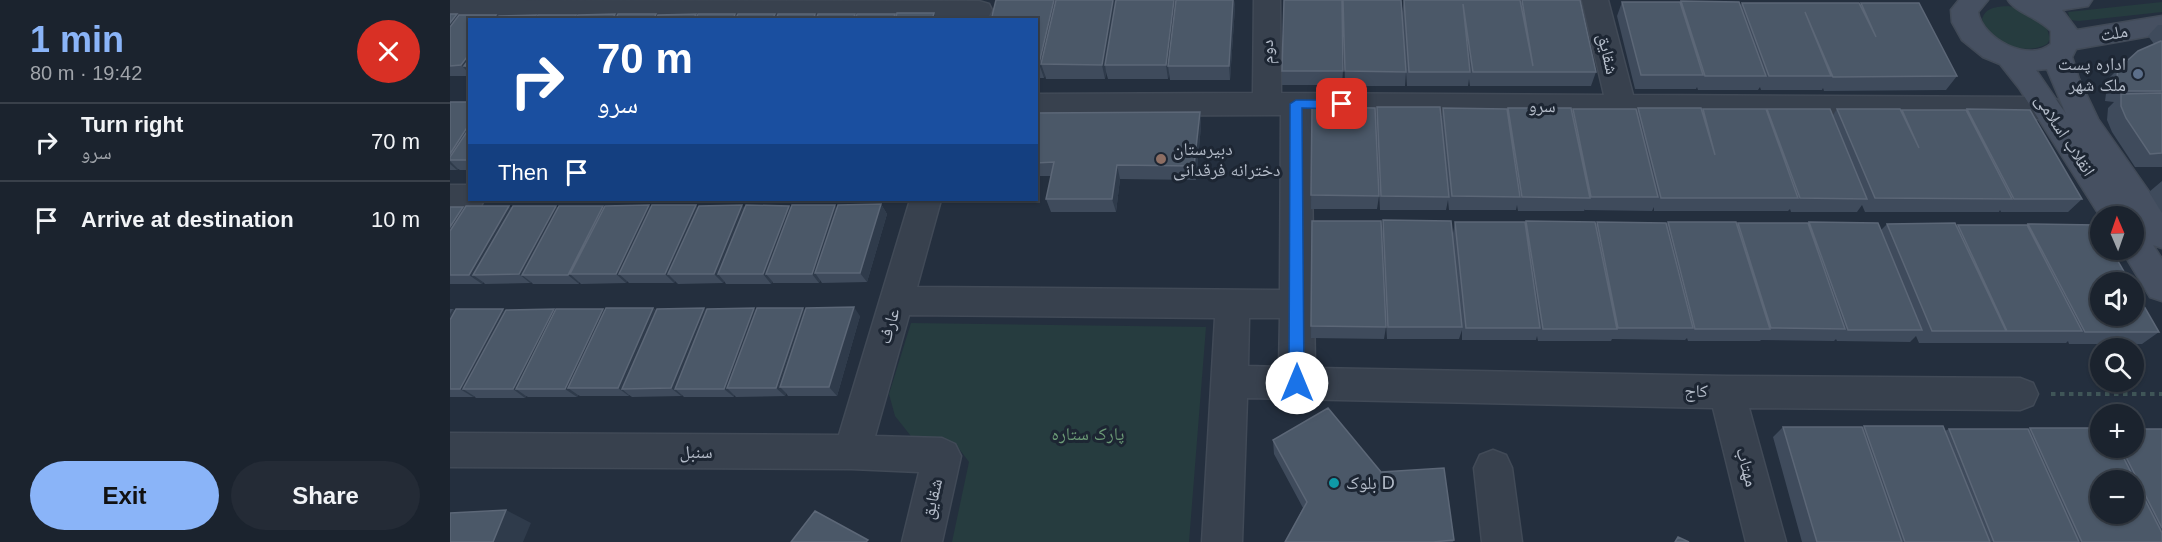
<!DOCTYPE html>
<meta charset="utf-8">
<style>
body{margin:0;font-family:Arial,"Noto Naskh Arabic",sans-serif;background:#242b36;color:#f1f3f6;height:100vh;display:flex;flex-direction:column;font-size:22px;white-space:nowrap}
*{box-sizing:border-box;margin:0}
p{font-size:20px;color:#a0a4aa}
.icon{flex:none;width:33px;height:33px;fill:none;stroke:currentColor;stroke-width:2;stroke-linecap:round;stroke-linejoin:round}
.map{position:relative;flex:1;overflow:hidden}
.drawer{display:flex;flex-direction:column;background:#1b232e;width:450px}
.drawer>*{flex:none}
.guide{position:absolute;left:18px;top:18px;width:570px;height:183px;border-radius:0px;box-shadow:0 2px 4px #0004,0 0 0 2px #39404a;background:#1a4fa0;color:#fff;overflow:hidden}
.needle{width:39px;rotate:358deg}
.buttons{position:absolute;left:1640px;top:206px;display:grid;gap:12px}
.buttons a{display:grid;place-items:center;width:54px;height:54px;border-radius:50%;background:#1b232e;box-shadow:0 2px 4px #0004,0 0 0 2px #39404a;font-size:30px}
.pin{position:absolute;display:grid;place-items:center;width:51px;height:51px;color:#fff;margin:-26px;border-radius:12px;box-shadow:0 3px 9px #0006}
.me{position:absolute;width:66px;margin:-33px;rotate:0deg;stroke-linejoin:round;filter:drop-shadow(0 0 4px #0008)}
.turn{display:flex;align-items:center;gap:21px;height:126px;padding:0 30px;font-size:27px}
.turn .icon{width:78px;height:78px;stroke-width:2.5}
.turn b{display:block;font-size:42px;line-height:51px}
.then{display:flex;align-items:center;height:57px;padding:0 30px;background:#0003;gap:12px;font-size:22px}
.round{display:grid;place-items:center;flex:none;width:63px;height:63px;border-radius:32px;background:#242b36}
.overview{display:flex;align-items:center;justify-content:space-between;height:102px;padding:0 30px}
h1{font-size:36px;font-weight:700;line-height:45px;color:#8ab4f8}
.action{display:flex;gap:12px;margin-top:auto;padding:12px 30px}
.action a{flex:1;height:69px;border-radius:36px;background:#8ab4f8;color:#111;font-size:24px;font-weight:700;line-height:69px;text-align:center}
.action a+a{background:#242b36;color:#f1f3f6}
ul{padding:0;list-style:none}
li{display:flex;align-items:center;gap:18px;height:78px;padding:0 30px;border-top:2px solid #39404a}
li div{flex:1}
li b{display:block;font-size:22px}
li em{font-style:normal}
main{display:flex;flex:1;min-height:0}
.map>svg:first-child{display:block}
.green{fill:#263c3f}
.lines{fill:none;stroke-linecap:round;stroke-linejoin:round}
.street-casing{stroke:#414a57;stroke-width:3}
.secondary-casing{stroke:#414a57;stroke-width:3}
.path{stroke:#3f5557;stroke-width:4;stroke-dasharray:4.5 4.5;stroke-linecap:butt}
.street{fill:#38414e;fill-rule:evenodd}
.secondary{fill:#465061;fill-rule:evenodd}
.wall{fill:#3f4b5c}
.shaded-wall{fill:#2f3b4b}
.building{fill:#4b5868;stroke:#5c6777;stroke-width:1.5;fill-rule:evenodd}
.route{fill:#1a73e8;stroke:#114b97;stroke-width:1.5}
.service-dot{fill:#5c6f8a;stroke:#1d2633;stroke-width:2}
.education-dot{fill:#8d6e63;stroke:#1d2633;stroke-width:2}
.culture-dot{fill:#0f9aa8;stroke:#1d2633;stroke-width:2}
.labels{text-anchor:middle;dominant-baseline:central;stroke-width:6;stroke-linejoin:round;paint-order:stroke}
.street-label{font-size:18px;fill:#b4bcc9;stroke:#1d2633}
.poi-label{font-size:18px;fill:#b4bcc9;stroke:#1d2633;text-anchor:start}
.park-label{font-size:18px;fill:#6b9a76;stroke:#1d2633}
</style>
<main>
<section class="drawer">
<div class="overview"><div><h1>1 min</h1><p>80 m · 19:42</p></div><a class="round" style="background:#d93025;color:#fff"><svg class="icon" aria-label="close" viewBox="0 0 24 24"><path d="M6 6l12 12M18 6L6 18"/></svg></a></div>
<ul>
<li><svg class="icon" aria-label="right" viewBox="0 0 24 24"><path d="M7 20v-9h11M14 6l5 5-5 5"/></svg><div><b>Turn right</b><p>سرو</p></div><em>70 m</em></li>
<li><svg class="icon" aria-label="arrive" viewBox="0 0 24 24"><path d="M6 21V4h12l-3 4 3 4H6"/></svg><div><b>Arrive at destination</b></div><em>10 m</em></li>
</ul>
<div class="action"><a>Exit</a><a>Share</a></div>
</section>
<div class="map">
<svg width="1712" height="542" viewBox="0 0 1712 542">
<rect width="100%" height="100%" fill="#242f3e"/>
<path class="green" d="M1712,2V12L1629,21L1620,20L1618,12Z
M1558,6L1568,8L1596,25L1600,39L1597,44C1575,56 1539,45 1532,19C1536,7 1546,7 1558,6Z
M461,323L756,327L739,542H502L519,462L507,446L464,440L445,416L439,394Z"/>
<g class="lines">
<defs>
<path id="street" d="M0,0L529,1L539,4L542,10L539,16L529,19L0,18Z
M804,0H830L831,93L1154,95L1132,0H1158L1183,95L1598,97L1608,100L1613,108L1608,116L1598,119L861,115L865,368L1277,376L1570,378L1583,383L1588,394L1583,405L1570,410L1299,408L1336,542H1296L1263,408L797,398L792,542H752L765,318L459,315L425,436L492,438L505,444L511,456L492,542H452L469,472L402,469L0,467V433L389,435L460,200H491L467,287L830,290L831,115L586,116V94L803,93ZM799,318H830L829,367L798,366Z
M0,185H20V200H34L31,206L20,209H0Z
M1043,450L1056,455L1062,468L1072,542H1032L1024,468L1030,455Z"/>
<path id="secondary" d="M1509,0H1538L1528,12C1532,39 1579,63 1601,44V31C1589,18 1565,12 1558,0H1642L1638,6L1612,10L1627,30L1712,16V34L1626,49L1622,57L1629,79L1648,119L1712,210V248L1703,245L1712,259V301L1700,297L1671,249H1683V228L1691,231L1683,216H1650L1569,88L1550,64L1533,57L1512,40L1502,22L1501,10ZM1597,69L1616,114L1586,70Z"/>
</defs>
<use href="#street" class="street-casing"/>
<use href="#secondary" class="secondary-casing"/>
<path class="path" d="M1601,394H1712"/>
<use href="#street" class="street"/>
<use href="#secondary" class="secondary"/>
</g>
<path class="wall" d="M546,0H784L785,7L780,80H720L719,73L718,79H658L656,72L655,79H596L595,75L594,78H586V20Z
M893,0L956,72L955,86H895Z
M954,0L1071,3L1072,0L1146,72L1141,86H1020L1019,79L1018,86H957L952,13Z
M1231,1L1290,6L1292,3L1410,4L1411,3L1507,76L1496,90L1374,91L1373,88L1372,90H1311L1310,87L1308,90H1248L1247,87L1246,89H1185L1167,16L1172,2L1230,3Z
M484,13L487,20H20V76H0V14L8,16L46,15L48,17L86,15L87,17L126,15L127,17L165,14L167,17L287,16L327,17L365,14L367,17L405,14L406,16L445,14L446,17Z
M1708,25H1712V167H1685L1662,132L1657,120L1658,108L1664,102L1655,101L1658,79L1668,69L1704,44L1698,36Z
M832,71H893L892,85H832Z
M0,102H20V170H10L8,169L7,170H0Z
M862,107L926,119L927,107L991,121L993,108L1057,112L1058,108L1122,112L1123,109L1187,111L1188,108L1252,111L1253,109L1316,111L1317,109L1383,115L1387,109L1451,111L1452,110L1516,111L1517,109L1632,199L1618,212H1551L1550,210L1549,212H1415L1412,205L1407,212H1341L1340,209L1338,211H1204V207L1202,211L1135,210V209L1134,211H1068L1067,205L1066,210H999L998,200L996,210H930L926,137L929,196L927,209H861Z
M750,112L751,126L746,180L670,179L666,212H601L596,199L601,176H586V113Z
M1712,181V213L1699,192Z
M431,204L437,214L417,282L372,283L370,280L369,283H323L322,281L321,284H276L274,281L273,283L228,284L225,281L224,283H179L177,281L176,283L131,284L129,282V284H83L81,282L80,283L35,284L33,282L32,284H0V207H13L14,208L201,207L246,205L248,208H295L339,206L341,208H387Z
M933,220L1003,233L1005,222L1075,225L1076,221L1146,225L1147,222L1216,224L1218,222L1287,225L1288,223L1358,224L1359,222L1431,230L1437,224L1507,226L1508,225H1577L1578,224L1709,332L1692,344H1619L1618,341L1616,343H1469L1466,336L1460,342L1387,341L1386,339L1384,341L1311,340L1310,341H1238L1237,338L1235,340L1162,339L1161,341H1088L1087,336L1086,340H1012V330L1009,339H937L934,292L936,327L934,339L861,338L862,221L932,232Z
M203,308L206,310L254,308L256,310H355L410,316L387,396H338L336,393L335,396L286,397L284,395V397H234L232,395L231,396L182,397L179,395V396H130L128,395L127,397H78L76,396L75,398H26L24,396L23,397H0V309H3L5,311L155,310Z
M1414,426L1495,431L1499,429H1578L1580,428L1650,447H1683L1712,429V542H1352L1323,437L1333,427L1412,428Z
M823,440L931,472L1004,540L1003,542H835L853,508L824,454Z"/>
<path class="shaded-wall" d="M604,0H608L591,64L595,75L594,78L589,64Z
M663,0H667L655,65L656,72L655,79L652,65Z
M724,0H726L718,66L719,73L718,79L716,65Z
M783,0H784L785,7L780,80L779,66Z
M484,13L487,20H482Z
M7,14L17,25L0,48V23Z
M20,53V66H14L20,71V74L11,65Z
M750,112L751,126L746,180L744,166Z
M20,123V151L0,160V154Z
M0,161L8,169L7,170L0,164Z
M667,165L670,179L666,212L662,199Z
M431,204L437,214L417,282L410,273Z
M199,205L208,215L169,274L177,281L176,283L166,274Z
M246,205L254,215L218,274L225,281L224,283L215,274Z
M292,205L300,215L268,274L274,281L273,283L264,274Z
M385,205L391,215L365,273L370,280L369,283L362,274Z
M59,206L70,216L23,275L33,282L32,284L19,275Z
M106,206L117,216L72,275L81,282L80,283L69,274Z
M153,206L163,215L120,274L129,282V284L118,275Z
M339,206L346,215L316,274L322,281L321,284L313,274Z
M13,207L24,216L0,257V227Z
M404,307L410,316L387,396L379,387Z
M203,308L213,317L172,389L179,395V396L168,388Z
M254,308L263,317L225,389L232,395L231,396L221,388Z
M304,308L312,317L277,388L284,395V397L274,389Z
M353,308L361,317L330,387L336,393L335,396L326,388Z
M3,309L15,318L0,345V314Z
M53,309L65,318L13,389L24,396L23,397L10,389Z
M104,309L115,318L66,389L76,396L75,398L63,389Z
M153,309L163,318L118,388L128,395L127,397L115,389Z
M56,510L81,523L73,542H43Z"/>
<path class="building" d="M546,0H604L589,64H586V20H541Z
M606,0H663L652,65L591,64Z
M666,0H724L716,65H655Z
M726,0H783L779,66H718Z
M834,0H892L893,71H832Z
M893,0H951L956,72L895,71Z
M954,0H1070L1083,66L1072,0H1130L1146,72H1023L1013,4L1020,72H959Z
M1231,1L1289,2L1316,76H1255Z
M1172,2H1230L1253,75H1191Z
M1292,3H1409L1426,37L1411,3H1469L1507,76L1383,77L1355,12L1381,76H1319Z
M447,13H484L482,20H445Z
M0,14H7L0,23Z
M165,14L162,20H125L128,15Z
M168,14H206L203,20H165Z
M246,14L243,20H206L208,15Z
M248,14H285L283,20H245Z
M288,14H325L322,20H285Z
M328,14H365L363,20H326Z
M368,14H405L403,20H366Z
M407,14H445L443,20H405Z
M9,15H46L43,20H20V53L11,65L0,66V27Z
M86,15L83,20H46L49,16Z
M88,15H126L123,20H85Z
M1711,41L1712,42V91H1665L1668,69L1688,51Z
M20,58V66H14Z
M1712,93V153L1700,154L1676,118L1671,106V94Z
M0,102H20V123L0,154Z
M862,107L925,108L929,196L861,195Z
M927,107H990L999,197L931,196Z
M993,108L1057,109L1070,197L1002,196Z
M1058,108H1121L1140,198L1072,197Z
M1188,108H1251L1265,155L1253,109H1316L1348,198H1211Z
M1123,109H1186L1208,197H1141Z
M1317,109H1380L1417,199L1350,198Z
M1387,109H1450L1469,148L1452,110H1516L1562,199L1425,198Z
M1517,109L1580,110L1632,199H1564Z
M750,112L744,166L667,165L662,199H596L604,162L586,163V113Z
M20,127V160H0V157Z
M431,204L410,273H365L388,205Z
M199,205L166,274H120L155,206Z
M202,205H246L215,274H169Z
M292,205L264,274H218L249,206Z
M296,205L339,206L313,274H268Z
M342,205H385L362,274H316Z
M16,206H59L19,275H0V231Z
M63,206H106L69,274L23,275Z
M109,206H153L118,275H72Z
M0,207H13L0,227Z
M933,220L1001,221L1012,327H938Z
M862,221H931L936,327L861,326Z
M1076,221L1145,222L1167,329H1093Z
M1005,222H1075L1090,328H1016Z
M1147,222L1216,223L1243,328H1168Z
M1218,222H1286L1320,329H1245Z
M1359,222L1428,223L1472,330H1398Z
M1288,223H1358L1395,329L1321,328Z
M1505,223L1556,331H1482L1437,224Z
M1578,224L1647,225L1650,229V249H1661L1680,282H1650V315H1683V287L1709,332H1635Z
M1508,225H1577L1632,331H1557Z
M404,307L379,387H330L356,308Z
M156,308H203L168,388H118Z
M254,308L221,388L172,389L207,309Z
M304,308L274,389H225L257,309Z
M307,308H353L326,388H277Z
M6,309H53L10,389H0V320Z
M104,309L63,389H13L56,310Z
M106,309H153L115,389H66Z
M878,408L931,472L994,468L1004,540L983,542H835L857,502L823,440Z
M1414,426H1493L1540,542H1455Z
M1333,427H1412L1452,542H1367Z
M1580,428H1650V447H1668L1712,533V542H1632ZM1650,480H1683V513H1650Z
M1499,429H1578L1629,542H1544Z
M1683,429H1712V528L1671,447H1683Z
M56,510L43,542H0V513Z
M365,511L418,540L416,542H341Z
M1228,537L1239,542H1225Z"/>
<path class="route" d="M846,100H892L899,104L892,109L852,108L854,383L852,387L847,389L841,387L839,383L840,104Z"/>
<circle class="service-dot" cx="1688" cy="74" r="6"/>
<circle class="education-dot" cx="711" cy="159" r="6"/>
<circle class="culture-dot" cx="884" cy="483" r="6"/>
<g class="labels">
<g class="street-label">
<text transform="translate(1664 33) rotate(-10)">ملت</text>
<text transform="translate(817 52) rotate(-90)">دوم</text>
<text transform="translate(1158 54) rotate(77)">شقایق</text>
<text transform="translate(1092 106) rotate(1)">سرو</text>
<text transform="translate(1615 135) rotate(57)">انقلاب اسلامی</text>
<text transform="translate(439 326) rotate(-74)">عارف</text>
<text transform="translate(1246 391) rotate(1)">کاج</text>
<text x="246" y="452">سنبل</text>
<text transform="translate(1297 467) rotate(75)">مهتاب</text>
<text transform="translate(482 499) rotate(-77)">شقایق</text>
</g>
<g class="poi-label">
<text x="1676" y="64" text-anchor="end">اداره پست<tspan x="1676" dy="21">ملک شهر</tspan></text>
<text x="723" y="149">دبیرستان<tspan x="723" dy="21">دخترانه فرقدانی</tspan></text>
<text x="896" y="483">بلوک D</text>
</g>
<g class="park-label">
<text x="638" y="434">پارک ستاره</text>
</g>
</g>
</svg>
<div class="buttons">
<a><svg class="needle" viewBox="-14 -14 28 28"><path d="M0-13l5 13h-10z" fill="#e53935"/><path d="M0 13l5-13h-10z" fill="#a0a4aa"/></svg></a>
<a><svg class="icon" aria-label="sound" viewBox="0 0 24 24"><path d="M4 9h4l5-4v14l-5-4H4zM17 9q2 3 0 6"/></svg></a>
<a><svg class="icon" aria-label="search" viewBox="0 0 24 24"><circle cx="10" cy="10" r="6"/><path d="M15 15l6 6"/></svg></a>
<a>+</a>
<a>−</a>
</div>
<div class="pin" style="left:892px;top:104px;background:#d93025"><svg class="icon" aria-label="arrive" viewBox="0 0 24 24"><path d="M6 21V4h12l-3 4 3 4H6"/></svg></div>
<svg class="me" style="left:847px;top:383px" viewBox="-20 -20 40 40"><circle r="19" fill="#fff"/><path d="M0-13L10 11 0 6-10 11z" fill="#1a73e8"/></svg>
<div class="guide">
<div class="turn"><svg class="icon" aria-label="right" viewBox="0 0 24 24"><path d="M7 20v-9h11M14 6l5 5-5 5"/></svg><div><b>70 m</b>سرو</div></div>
<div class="then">Then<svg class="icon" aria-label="arrive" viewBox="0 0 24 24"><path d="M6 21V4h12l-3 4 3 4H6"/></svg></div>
</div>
</div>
</main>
